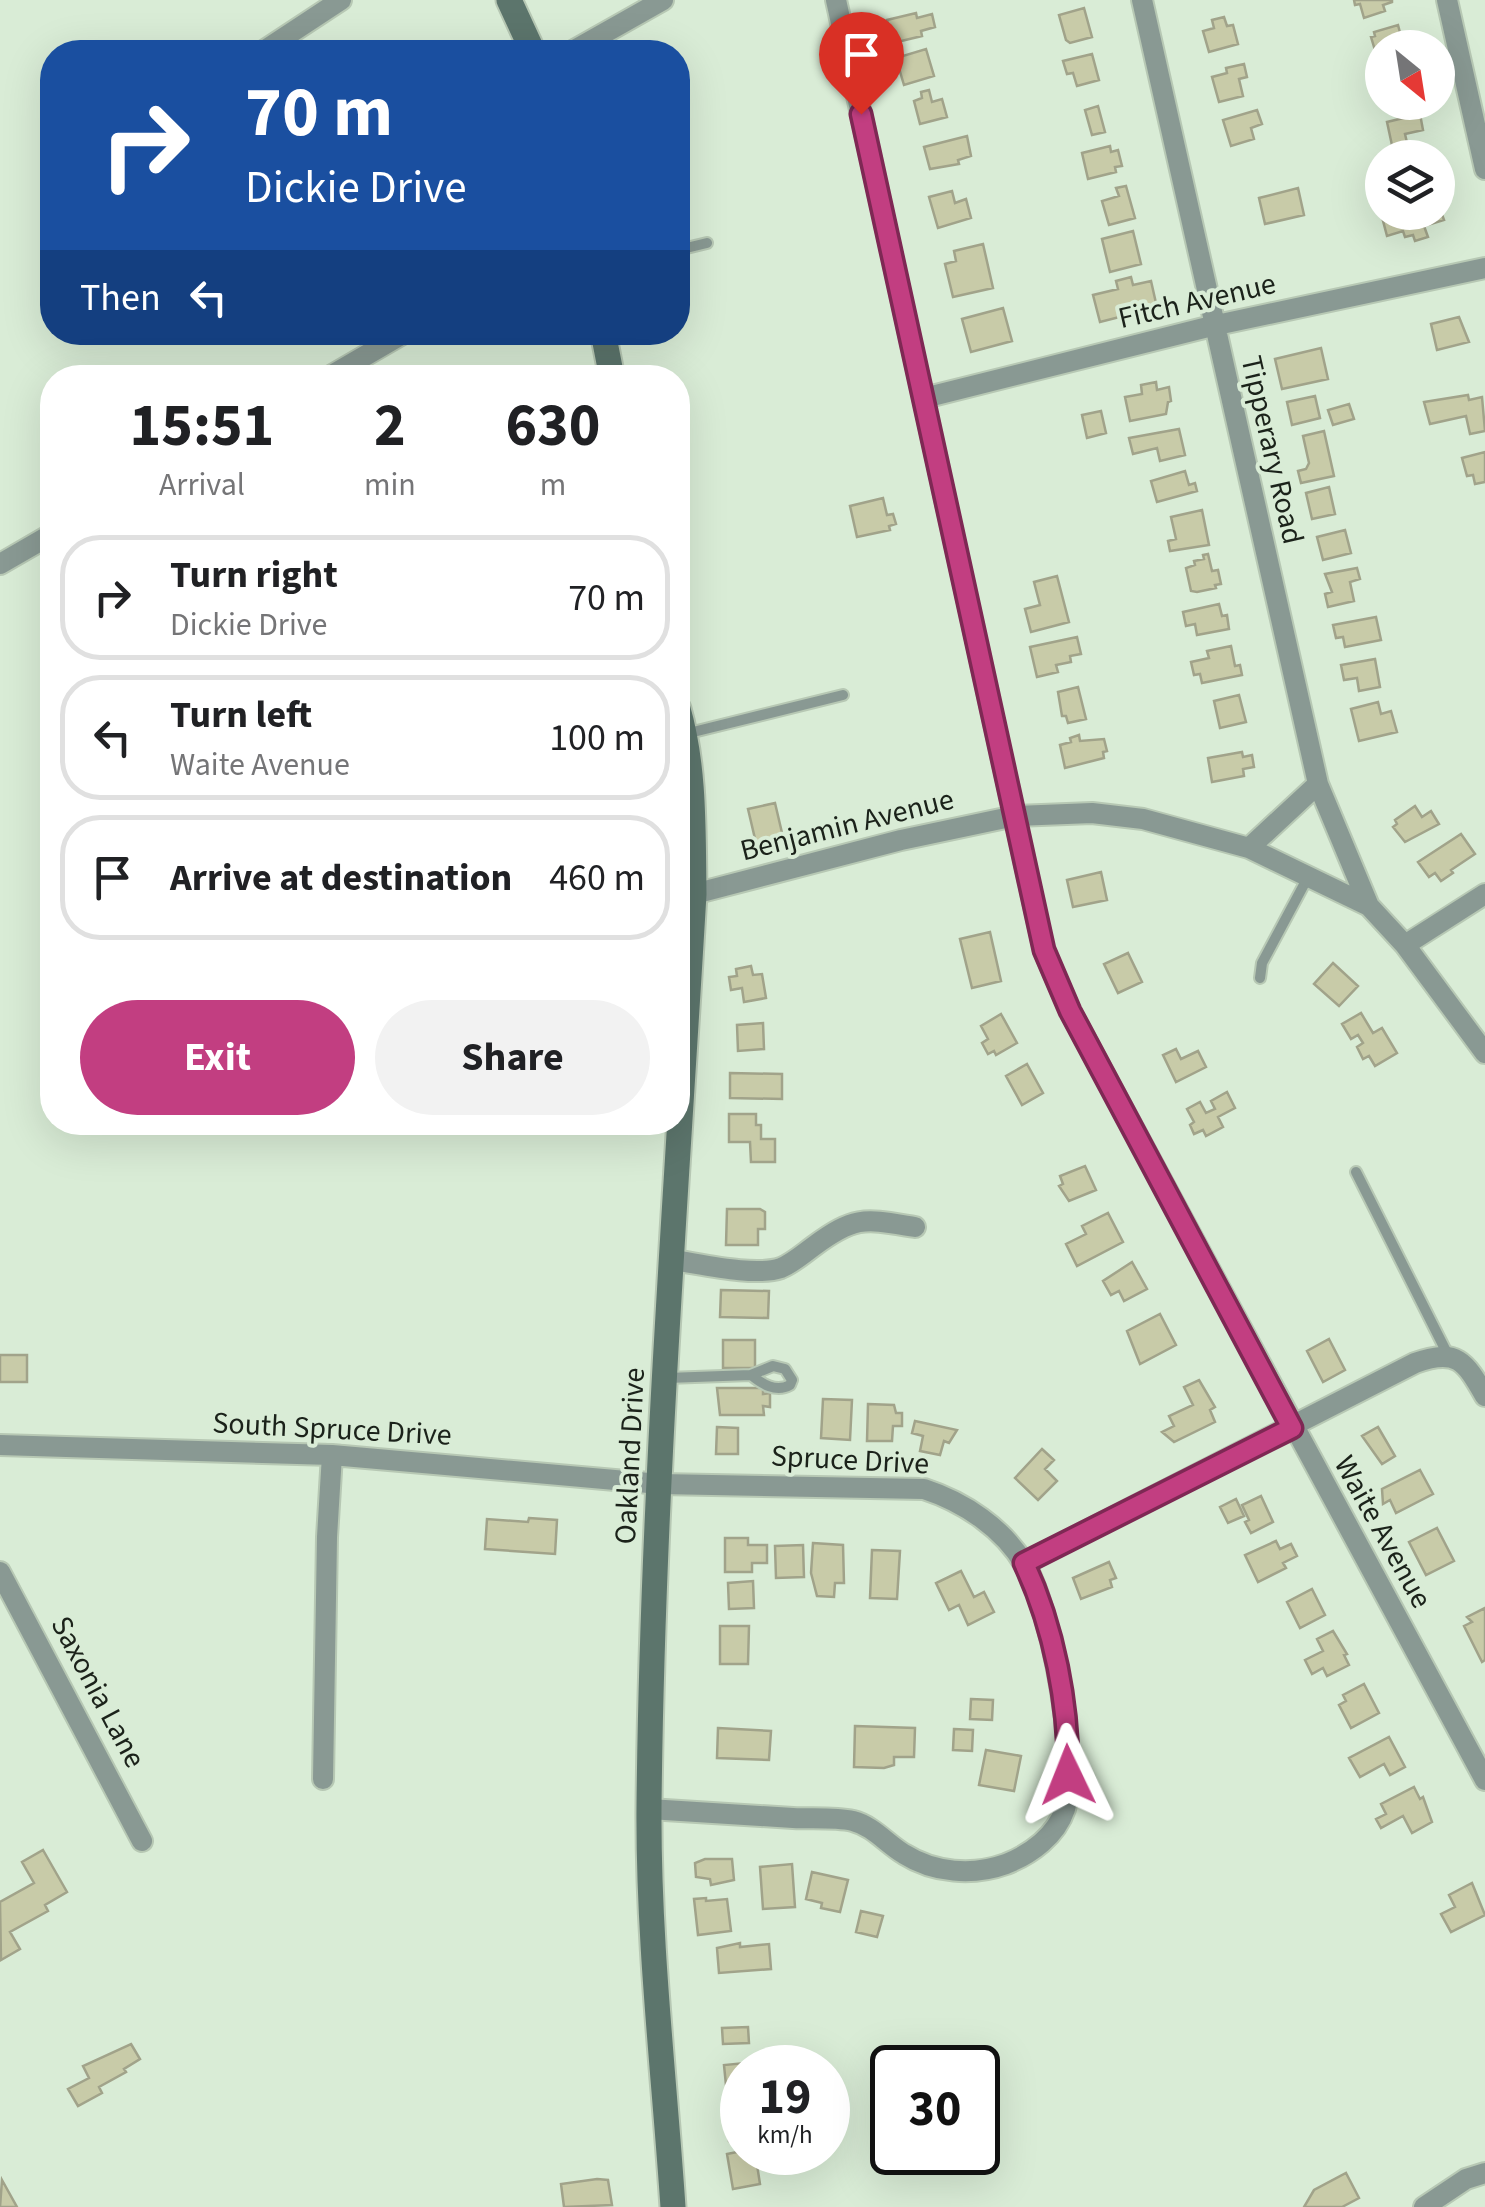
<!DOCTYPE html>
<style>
body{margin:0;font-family:"Source Sans 3",sans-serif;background:#f2f2f2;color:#202124;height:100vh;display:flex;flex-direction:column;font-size:38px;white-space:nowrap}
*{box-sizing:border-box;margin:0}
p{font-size:32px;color:#757577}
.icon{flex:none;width:55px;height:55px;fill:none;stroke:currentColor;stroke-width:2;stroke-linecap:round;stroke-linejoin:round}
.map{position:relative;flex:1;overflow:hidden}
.details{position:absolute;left:40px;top:365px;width:650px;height:770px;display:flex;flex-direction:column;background:#fff;border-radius:40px;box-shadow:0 10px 40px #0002}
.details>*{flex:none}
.banner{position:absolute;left:40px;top:40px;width:650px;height:305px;border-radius:40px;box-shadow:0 10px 40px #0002;background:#1a4fa0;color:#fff;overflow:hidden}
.needle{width:65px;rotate:150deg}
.buttons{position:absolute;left:1365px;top:30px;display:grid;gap:20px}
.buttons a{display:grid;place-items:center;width:90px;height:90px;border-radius:50%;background:#fff;box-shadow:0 10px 40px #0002;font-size:50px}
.speed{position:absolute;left:720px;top:2045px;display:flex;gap:20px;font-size:50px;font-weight:700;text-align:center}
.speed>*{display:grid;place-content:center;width:130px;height:130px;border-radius:50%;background:#fff;box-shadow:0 10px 40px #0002;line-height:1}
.speed small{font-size:25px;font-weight:400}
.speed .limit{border:5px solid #111;border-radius:15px;background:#fff;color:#111}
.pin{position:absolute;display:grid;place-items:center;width:85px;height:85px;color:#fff;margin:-102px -42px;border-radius:50% 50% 50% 0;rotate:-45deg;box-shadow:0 0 10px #0007}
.pin .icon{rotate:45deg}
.me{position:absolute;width:110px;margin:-55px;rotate:358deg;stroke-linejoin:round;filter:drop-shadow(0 0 8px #0008)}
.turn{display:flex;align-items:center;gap:35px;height:210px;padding:0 40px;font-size:45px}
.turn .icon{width:130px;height:130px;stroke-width:2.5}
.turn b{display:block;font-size:70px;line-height:85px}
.then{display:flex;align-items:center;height:95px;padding:0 40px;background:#0003;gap:20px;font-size:38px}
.eta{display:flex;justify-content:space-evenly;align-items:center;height:170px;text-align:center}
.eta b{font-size:60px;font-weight:700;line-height:70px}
.primary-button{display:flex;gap:20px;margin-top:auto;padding:20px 40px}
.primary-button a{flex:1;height:115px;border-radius:60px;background:#c23e81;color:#fff;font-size:40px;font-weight:700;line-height:115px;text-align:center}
.primary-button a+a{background:#f2f2f2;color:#202124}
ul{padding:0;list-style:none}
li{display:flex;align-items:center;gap:30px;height:125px;margin:0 20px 15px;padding:0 20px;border:5px solid #e0e0e0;border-radius:40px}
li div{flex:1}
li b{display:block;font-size:38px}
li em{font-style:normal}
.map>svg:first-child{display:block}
.building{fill:#c8cba8;stroke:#a1a38a;stroke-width:2.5}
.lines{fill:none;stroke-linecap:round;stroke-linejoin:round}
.service-casing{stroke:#b7c8b4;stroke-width:14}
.minor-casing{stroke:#b7c8b4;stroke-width:24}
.secondary-casing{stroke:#b7c8b4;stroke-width:29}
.service{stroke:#899993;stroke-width:10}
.minor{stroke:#899993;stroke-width:20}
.secondary{stroke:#5c756c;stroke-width:25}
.route-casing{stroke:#7e2854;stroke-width:25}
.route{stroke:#c23e81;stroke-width:18}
.labels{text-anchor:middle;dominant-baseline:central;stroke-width:8;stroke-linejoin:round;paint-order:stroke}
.street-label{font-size:30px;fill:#1b221a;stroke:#d9ecd6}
</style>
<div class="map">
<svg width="1485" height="2207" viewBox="0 0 1485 2207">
<rect width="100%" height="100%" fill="#d9ecd6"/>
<path class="building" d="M1354,0H1392V2L1383,5L1385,11L1364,18L1360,4L1355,5Z
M1084,8L1092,37L1070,43L1066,40L1059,15Z
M916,13L917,18L932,14L935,27L921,31L922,36L893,43L887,20Z
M1224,17L1227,26L1233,25L1238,44L1209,52L1203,31L1214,28L1212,20Z
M1398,25L1404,48H1382V62L1378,60L1371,37L1375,36L1374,32Z
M926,49L934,76L904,85L896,58Z
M1092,54L1099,80L1077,86L1073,73L1067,74L1063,61Z
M1244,64L1247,77L1239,79L1243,96L1219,102L1212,77L1227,73L1226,68Z
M929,90L932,102L942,99L947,117L920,124L914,101L922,98L921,92Z
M1098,106L1105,132L1092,135L1085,110Z
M1257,110L1262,124L1251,128L1254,139L1231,146L1223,120Z
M1420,114L1423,130L1405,134L1408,147L1393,150L1387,122Z
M967,136L971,156L958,160L959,164L930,169L924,147Z
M1110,146L1111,152L1118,150L1122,166L1115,167L1116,172L1088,179L1082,153Z
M1126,186L1135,218L1109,225L1102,201L1119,196L1116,188Z
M1298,188L1304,215L1265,224L1259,198Z
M952,191L955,203L966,199L971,218L938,228L929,197Z
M1440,209L1444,220L1424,226L1428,237L1415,241L1413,235L1405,237L1403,231L1387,236L1382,217L1397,212H1438Z
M1133,231L1141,264L1110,272L1102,239Z
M983,244L993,288L953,297L945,264L956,261L954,251Z
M1131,277L1133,285L1151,281L1156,303L1142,306L1143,311L1100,322L1093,295L1118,289L1116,281Z
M1003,308L1012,341L971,352L962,319Z
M1459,317L1469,342L1437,350L1431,324Z
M1321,348L1328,379L1282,389L1275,359Z
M1156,382L1157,390L1169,387L1171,401L1168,402L1166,414L1130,421L1125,397L1142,394L1141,385Z
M1468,395L1469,400L1482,397L1485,431L1470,434L1466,416L1430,424L1424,402Z
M1315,396L1320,418L1292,425L1287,402Z
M1349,404L1354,419L1333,425L1328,410Z
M1101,411L1106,433L1087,438L1082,415Z
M1179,429L1185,455L1160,461L1157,448L1133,454L1129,438Z
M1324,431L1334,476L1301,483L1298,471L1306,469L1309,463L1303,436Z
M1485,452V482L1475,484L1473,475L1467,476L1462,458Z
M1185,471L1189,485L1195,483L1197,491L1157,502L1151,481Z
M1329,487L1335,514L1312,519L1306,493Z
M883,498L887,515L893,514L896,524L889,526L890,530L857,537L850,506Z
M1202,510L1209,545L1170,551L1168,541L1176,539L1171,517Z
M1345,530L1351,553L1323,560L1317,537Z
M1208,554L1212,571L1218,570L1221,584L1215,585L1216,588L1197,592L1191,591L1186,568L1195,565L1194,561L1204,559L1203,555Z
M1357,568L1360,579L1350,582L1354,601L1328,607L1325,594L1332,592L1325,574Z
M1057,576L1069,622L1031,632L1025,609L1040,605L1034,582Z
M1219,604L1222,616L1227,615L1229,629L1197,635L1195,624L1186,626L1183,612Z
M1376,617L1381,640L1345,647L1343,637L1336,638L1333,625Z
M1077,637L1081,654L1070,656L1071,662L1056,665L1058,672L1037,677L1030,647Z
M1231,646L1235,666L1240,665L1242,675L1202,683L1200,674L1194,675L1191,662L1209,658L1207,651Z
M1375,659L1380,687L1359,691L1357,678L1344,680L1341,665Z
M1078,687L1086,719L1068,723L1066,716H1062L1058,692Z
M1239,695L1246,722L1220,728L1214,701Z
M1378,702L1381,714L1391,711L1397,732L1359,741L1351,709Z
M1079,735L1080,741L1104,739L1107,751L1103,752L1104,758L1065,768L1060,745L1071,742L1070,738Z
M1242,752L1243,757L1252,755L1254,767L1243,769L1244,776L1212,782L1208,758Z
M775,803L783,837L756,843L748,809Z
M1415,806L1422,817L1431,811L1439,824L1405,842L1393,827L1397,824L1395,820Z
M1461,834L1475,854L1451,870L1453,873L1441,881L1435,873L1429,877L1418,862Z
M1101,872L1107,900L1073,907L1067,880Z
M990,932L1001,981L972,988L960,939Z
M1128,953L1142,982L1118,993L1104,964Z
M1333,963L1358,986L1339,1006L1314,984Z
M751,966L753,975L762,974L766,998L744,1002L742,988L731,990L729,977L737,976L736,969Z
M1361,1013L1373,1033L1382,1028L1397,1053L1375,1066L1369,1056L1363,1059L1357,1047L1363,1043L1358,1035L1351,1039L1342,1024Z
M1001,1014L1017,1043L996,1055L994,1051L988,1054L982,1043L988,1039L981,1026Z
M763,1023L764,1049L738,1051L737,1025Z
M1176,1049L1181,1059L1198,1051L1206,1067L1176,1082L1163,1055Z
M1027,1064L1043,1093L1022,1105L1006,1076Z
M730,1073L782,1074V1099L730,1098Z
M1227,1092L1235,1108L1218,1117L1223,1127L1206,1136L1203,1130L1194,1134L1190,1125L1194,1122L1187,1109L1200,1102L1206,1113L1215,1109L1211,1101Z
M729,1114H756V1125H761V1139H775V1162H751L750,1142H729Z
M1085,1166L1096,1190L1069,1201L1059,1186L1063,1184L1060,1176Z
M727,1209H760L765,1212V1229H758V1245H726Z
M1108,1213L1123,1242L1077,1266L1066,1244L1086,1234L1082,1226Z
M1132,1262L1147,1289L1124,1301L1119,1291L1111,1295L1103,1281Z
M721,1290L769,1291L768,1318L720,1317Z
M1160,1314L1176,1345L1140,1364L1127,1331Z
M1329,1339L1345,1370L1323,1382L1307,1351Z
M723,1340H755V1368H723Z
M0,1355H27V1382H0Z
M1199,1380L1215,1407L1210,1410L1215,1422L1174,1442L1162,1432L1174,1426L1169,1416L1193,1405L1184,1387Z
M717,1388H763V1394L770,1393V1407L763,1406L764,1415H720Z
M823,1399L852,1400L850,1440L821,1438Z
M868,1404L894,1405L896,1413H902V1426H893L892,1441H867Z
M915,1421L957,1430L949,1443L944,1441L940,1455L920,1451L923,1436L912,1433Z
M717,1427L738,1428V1454H716Z
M1378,1427L1395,1456L1382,1464L1362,1436Z
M1042,1449L1054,1460L1045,1469L1057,1481L1038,1500L1015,1478Z
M1420,1470L1433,1494L1396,1513L1390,1500L1383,1504L1382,1489Z
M1261,1496L1273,1522L1251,1533L1245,1522L1249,1520L1242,1505Z
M1236,1499L1244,1516L1228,1523L1220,1507Z
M529,1518L557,1520L555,1554L485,1549L487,1519L528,1522Z
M1437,1528L1454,1561L1426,1575L1409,1542Z
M725,1538H748V1545H767V1563H752V1572H725Z
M1276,1541L1280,1549L1291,1544L1297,1556L1283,1563L1286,1568L1258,1582L1245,1555Z
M813,1543L843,1545L844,1583H835L834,1597L817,1596L811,1573Z
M803,1545L804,1577L776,1578L775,1546Z
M872,1550L900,1551L897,1599L870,1598Z
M1109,1562L1116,1578L1110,1580L1112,1587L1081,1599L1073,1578Z
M961,1571L974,1597L984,1592L994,1612L968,1625L959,1605L949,1610L936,1583Z
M753,1581L754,1608L729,1609L728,1583Z
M1312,1589L1325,1615L1300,1628L1287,1602Z
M1485,1608V1660L1482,1662L1464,1626L1472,1622L1467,1617Z
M720,1626H749L748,1664H720Z
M1333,1631L1347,1654L1344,1655L1349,1665L1327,1676L1323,1668L1312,1674L1305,1660L1323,1651L1317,1639Z
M1364,1684L1379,1713L1351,1728L1339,1705L1346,1701L1343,1695Z
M971,1699L993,1700L992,1720L970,1719Z
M855,1726L915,1728L914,1757H894V1765L884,1768L854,1767Z
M718,1728L771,1731L769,1760L717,1758Z
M954,1729L973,1730L972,1751L953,1750Z
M1389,1737L1405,1767L1390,1775L1384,1764L1360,1777L1349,1758Z
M986,1750L1021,1756L1014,1791L979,1785Z
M1414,1787L1420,1799L1423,1797L1432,1822L1412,1833L1403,1816L1381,1828L1376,1819L1386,1814L1381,1804Z
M43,1850L67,1892L45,1905L48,1911L10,1932L20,1949L1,1960L0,1902L34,1883L22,1862Z
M705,1859H732L734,1880L711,1885L710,1879L696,1877L695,1863Z
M792,1864L795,1907L763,1909L760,1867Z
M812,1872L848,1880L840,1912L821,1908L822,1903L806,1899Z
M1472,1883L1485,1915L1451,1932L1441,1914L1455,1907L1449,1895Z
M706,1898V1901L727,1899L731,1931L698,1935L694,1899Z
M861,1911L883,1916L877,1937L856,1932Z
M740,1943V1947L769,1944L771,1969L719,1973L717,1948Z
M748,2027L749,2043L723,2044L722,2028Z
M131,2044L140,2059L124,2069L126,2072L99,2087L102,2093L78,2106L68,2089L89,2078L83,2066Z
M776,2060V2068H742V2086L726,2085L724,2065Z
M742,2117V2142L729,2141L726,2120Z
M742,2151L755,2152L760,2184L733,2189L727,2154Z
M1346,2173L1359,2198L1342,2207H1304L1314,2190Z
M597,2179L608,2180L612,2205L564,2207L561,2184Z
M2,2180L17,2207H0Z"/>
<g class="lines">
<defs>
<path id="service" d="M678,250L707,243
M685,734L843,695
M1260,978L1262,963L1308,877
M1356,1172L1448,1355
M667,1378L751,1375L773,1366L785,1369L792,1380L790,1385C776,1393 762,1384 751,1375"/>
<path id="minor" d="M836,0L1044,951L1070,1011L1485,1780
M1142,0L1318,784L1369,906
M1447,0L1485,169
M262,52L341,0
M571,52L663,0
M52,189V188
M327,378L406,332
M924,398L1212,326L1485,268
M0,564L52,534
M1249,848L1318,784
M694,894L901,840L1015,816L1092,813L1143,819L1249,848L1369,906L1405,945L1485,1053
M1405,945L1485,894
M673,1260C701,1264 754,1277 781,1268C793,1263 803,1254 814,1246C856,1215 865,1219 915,1227
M0,1445L332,1455L660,1484L924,1489C964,1502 1003,1528 1025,1565C1051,1609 1079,1760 1065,1809C1056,1836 1031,1854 1006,1864C973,1876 934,1873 904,1854C887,1844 873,1826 853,1821C835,1817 812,1819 793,1818C745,1815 697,1812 649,1809
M1024,1563L1415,1363C1457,1348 1465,1361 1485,1396
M0,1572L142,1841
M323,1779L327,1537L332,1455
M1424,2207L1466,2179L1485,2173"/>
<path id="secondary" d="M509,0L533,52
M603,332L612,378
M673,2207C664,2074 648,1940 649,1807C652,1503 676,1198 694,894C693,832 695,768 678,709"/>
</defs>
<use href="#service" class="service-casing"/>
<use href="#minor" class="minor-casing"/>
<use href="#secondary" class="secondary-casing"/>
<use href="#service" class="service"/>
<use href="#minor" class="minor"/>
<use href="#secondary" class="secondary"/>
</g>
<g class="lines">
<defs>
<path id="route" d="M861,114L1044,950L1070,1011L1292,1428L1024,1563C1054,1627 1069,1705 1068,1775"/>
</defs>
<use href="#route" class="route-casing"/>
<use href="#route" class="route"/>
</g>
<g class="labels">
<g class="street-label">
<text transform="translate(1197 301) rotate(-13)">Fitch Avenue</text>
<text transform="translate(1272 450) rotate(77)">Tipperary Road</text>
<text transform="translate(847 825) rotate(-14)">Benjamin Avenue</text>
<text transform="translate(332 1429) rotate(3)">South Spruce Drive</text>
<text transform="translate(630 1456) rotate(-87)">Oakland Drive</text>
<text transform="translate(850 1460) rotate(3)">Spruce Drive</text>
<text transform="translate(1383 1532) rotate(61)">Waite Avenue</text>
<text transform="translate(98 1692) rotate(62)">Saxonia Lane</text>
</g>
</g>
</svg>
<div class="buttons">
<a><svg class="needle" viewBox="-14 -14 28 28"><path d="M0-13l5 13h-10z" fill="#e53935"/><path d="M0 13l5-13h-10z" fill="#757577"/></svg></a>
<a><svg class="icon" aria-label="layers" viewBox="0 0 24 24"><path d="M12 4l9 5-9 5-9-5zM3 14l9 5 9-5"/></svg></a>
</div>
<div class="speed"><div>19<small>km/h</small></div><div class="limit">30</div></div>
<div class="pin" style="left:861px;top:114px;background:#d93025"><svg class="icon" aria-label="arrive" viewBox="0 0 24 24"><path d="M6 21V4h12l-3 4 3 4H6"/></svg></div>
<svg class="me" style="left:1068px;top:1775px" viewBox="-20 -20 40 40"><path d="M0-17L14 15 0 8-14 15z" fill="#c23e81" stroke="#fff" stroke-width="4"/></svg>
<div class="banner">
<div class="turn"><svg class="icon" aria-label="right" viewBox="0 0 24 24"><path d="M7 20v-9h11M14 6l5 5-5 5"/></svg><div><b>70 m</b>Dickie Drive</div></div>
<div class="then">Then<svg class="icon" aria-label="left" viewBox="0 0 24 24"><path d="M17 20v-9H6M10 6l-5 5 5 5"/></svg></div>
</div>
<section class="details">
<div class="eta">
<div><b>15:51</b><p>Arrival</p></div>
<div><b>2</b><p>min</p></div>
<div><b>630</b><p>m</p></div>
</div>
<ul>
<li><svg class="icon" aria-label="right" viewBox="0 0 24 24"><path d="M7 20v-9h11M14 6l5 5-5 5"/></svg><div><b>Turn right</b><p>Dickie Drive</p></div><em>70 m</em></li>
<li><svg class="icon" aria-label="left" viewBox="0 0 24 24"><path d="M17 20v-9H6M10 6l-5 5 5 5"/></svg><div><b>Turn left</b><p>Waite Avenue</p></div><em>100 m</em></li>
<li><svg class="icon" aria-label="arrive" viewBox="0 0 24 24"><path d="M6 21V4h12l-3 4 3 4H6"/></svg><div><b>Arrive at destination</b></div><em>460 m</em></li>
</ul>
<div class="primary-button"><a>Exit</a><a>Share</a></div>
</section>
</div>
